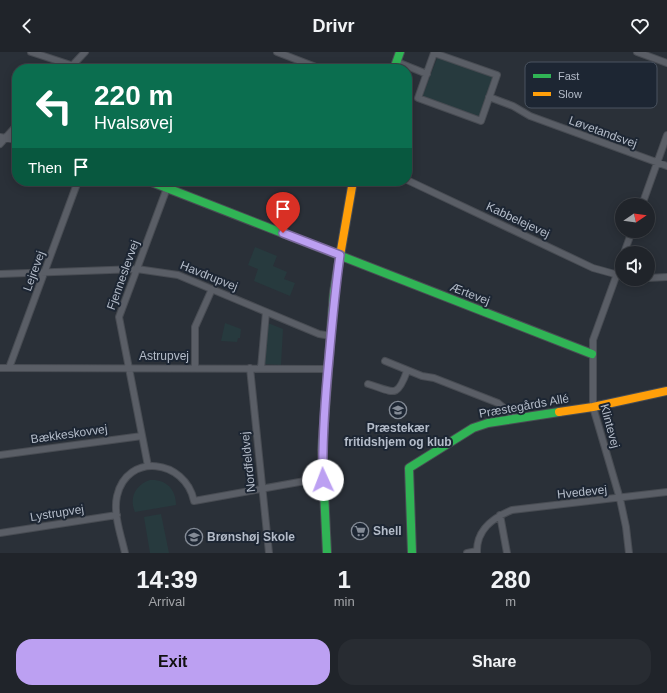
<!DOCTYPE html>
<meta charset="utf-8">
<style>
body{margin:0;font-family:Helvetica,sans-serif;background:#282c32;color:#f1f3f6;height:100vh;display:flex;flex-direction:column;font-size:15px;white-space:nowrap}
*{box-sizing:border-box;margin:0}
p{font-size:13px;color:#a2a4a8}
.icon{flex:none;width:22px;height:22px;fill:none;stroke:currentColor;stroke-width:2;stroke-linecap:round;stroke-linejoin:round}
.map{position:relative;height:501px;overflow:hidden}
.details{display:flex;flex-direction:column;background:#20242a;flex:1}
.details>*{flex:none}
.hud{position:absolute;left:12px;top:12px;width:400px;height:122px;border-radius:16px;box-shadow:0 2px 10px #0003,0 0 0 1px #3d4147;background:#0b6e4f;color:#fff;overflow:hidden}
.needle{width:26px;rotate:77deg}
.tools{position:absolute;left:615px;top:146px;display:grid;gap:8px}
.tools a{display:grid;place-items:center;width:40px;height:40px;border-radius:50%;background:#20242a;box-shadow:0 2px 10px #0003,0 0 0 1px #3d4147;font-size:20px}
.pin{position:absolute;display:grid;place-items:center;width:34px;height:34px;color:#fff;margin:-41px -17px;border-radius:50% 50% 50% 0;rotate:-45deg;box-shadow:0 0 4px #0007}
.pin .icon{rotate:45deg}
.me{position:absolute;width:44px;margin:-22px;rotate:358deg;stroke-linejoin:round;filter:drop-shadow(0 0 3px #0008)}
.turn{display:flex;align-items:center;gap:14px;height:84px;padding:0 16px;font-size:18px}
.turn .icon{width:52px;height:52px;stroke-width:2.5}
.turn b{display:block;font-size:28px;line-height:34px}
.then{display:flex;align-items:center;height:38px;padding:0 16px;background:#0003;gap:8px;font-size:15px}
.eta{display:flex;justify-content:space-evenly;align-items:center;height:68px;text-align:center}
.eta b{font-size:24px;font-weight:600;line-height:28px}
.button{display:flex;gap:8px;margin-top:auto;padding:8px 16px}
.button a{flex:1;height:46px;border-radius:16px;background:#bca0f2;color:#111;font-size:16px;font-weight:600;line-height:46px;text-align:center}
.button a+a{background:#282c32;color:#f1f3f6}
header{display:flex;justify-content:space-between;align-items:center;height:52px;padding:0 16px;background:#20242a;font-size:18px;font-weight:600}
.map>svg:first-child{display:block}
.green{fill:#273a3e}
.lines{fill:none;stroke-linecap:round;stroke-linejoin:round}
.street-casing{stroke:#484c53;stroke-width:8}
.fast-casing{stroke:#484c53;stroke-width:10}
.slow-casing{stroke:#484c53;stroke-width:10}
.street{stroke:#5a5e66;stroke-width:6}
.fast{stroke:#30b455;stroke-width:8}
.slow{stroke:#ff9f0a;stroke-width:8}
.route-casing{stroke:#7a689d;stroke-width:10}
.route{stroke:#bca0f2;stroke-width:7}
.labels{text-anchor:middle;dominant-baseline:central;stroke-width:4;stroke-linejoin:round;paint-order:stroke}
.street-label{font-size:12px;fill:#b4bcc9;stroke:#1d2633}
.poi-label{font-size:12px;font-weight:bold;fill:#b4bcc9;stroke:#1d2633;text-anchor:start}
.key{fill:#1d2633;stroke:#4a5360;stroke-width:1}
.key-label{font-size:11px;fill:#b4bcc9}
</style>
<header><svg class="icon" aria-label="back" viewBox="0 0 24 24"><path d="M15 5l-7 7 7 7"/></svg>Drivr<svg class="icon" aria-label="heart" viewBox="0 0 24 24"><path d="M12 20l-8-8c-3-5 5-10 8-4 3-6 11-1 8 4z"/></svg></header>
<div class="map">
<svg width="667" height="501" viewBox="0 0 667 501">
<rect width="100%" height="100%" fill="#2a3038"/>
<path class="green" d="M438,4L494,25L479,64L422,45Z
M255,195L277,204L273,214L287,220L284,227L295,231L290,244L254,229L258,217L248,213Z
M225,271L241,277L240,286H238L237,290L221,289Z
M268,271L283,277L281,313L264,312Z
M150,428C166,427 176,437 176,453L135,460C129,446 135,433 150,428Z
M161,462L169,501H150L144,465Z"/>
<g class="lines">
<defs>
<path id="street" d="M31,0L83,17
M277,0L321,17
M637,0L667,11
M434,1L497,23L481,69L418,46Z
M397,10L427,22
M69,17L85,0
M489,45L513,54L530,64L667,114
M0,85L17,88
M0,92L17,73
M407,128L593,216L622,224
M642,153L667,83
M624,201L632,179
M622,208L593,288V355L620,447L626,475L629,501
M0,222L137,217L178,223L319,282L331,284
M648,226L667,225
M385,309L422,324L434,326L498,351L516,366
M0,316L328,317
M9,316L78,129
M195,316V275L212,237
M250,316L269,501
M261,316L266,260
M368,332C394,340 397,347 407,319
M0,403L142,384
M148,414L119,265L167,136
M500,463L507,501
M0,481L117,463
M125,501C121,483 113,462 117,444C127,400 185,407 194,449L305,429L323,428
M467,501L477,499
M477,501C476,478 492,466 512,458L667,440"/>
<path id="fast" d="M394,17L400,0
M149,129L592,302
M327,501L322,398L334,240L341,198
M412,501L409,416L473,376L488,371L559,360"/>
<path id="slow" d="M341,198L353,129
M559,360L593,355L667,339"/>
</defs>
<use href="#street" class="street-casing"/>
<use href="#fast" class="fast-casing"/>
<use href="#slow" class="slow-casing"/>
<use href="#street" class="street"/>
<use href="#fast" class="fast"/>
<use href="#slow" class="slow"/>
</g>
<g class="lines">
<defs>
<path id="route" d="M283,181L340,203C335,238 332,272 329,306C325,347 322,387 323,428"/>
</defs>
<use href="#route" class="route-casing"/>
<use href="#route" class="route"/>
</g>
<defs>
<symbol id="school-ring" viewBox="-11 -11 22 22"><circle r="9.5" fill="#1d2633" stroke="#848b96" stroke-width="1.5"/><path d="M0-5L7-2L0 1L-7-2ZM-4 1L0 2.5L4 1V4Q0 6-4 4Z" fill="#848b96"/></symbol>
<symbol id="supermarket-ring" viewBox="-11 -11 22 22"><circle r="9.5" fill="#1d2633" stroke="#848b96" stroke-width="1.5"/><path d="M-6-5.5h2.5l.6 2H6L4.5 2H-2.5L-4.4-4H-6ZM-1.5 3.2a1.3 1.3 0 1 0 .1 0ZM3 3.2a1.3 1.3 0 1 0 .1 0Z" fill="#848b96"/></symbol>
</defs>
<g fill-rule="evenodd">
<use href="#school-ring" x="388" y="348" width="20" height="20"/>
<use href="#supermarket-ring" x="350" y="469" width="20" height="20"/>
<use href="#school-ring" x="184" y="475" width="20" height="20"/>
</g>
<g class="labels">
<g class="street-label">
<text transform="translate(603 80) rotate(20)">Løvetandsvej</text>
<text transform="translate(518 168) rotate(25)">Kabbelejevej</text>
<text transform="translate(34 219) rotate(-70)">Lejrevej</text>
<text transform="translate(123 223) rotate(-70)">Fjenneslevvej</text>
<text transform="translate(209 224) rotate(22)">Havdrupvej</text>
<text transform="translate(470 242) rotate(21)">Ærtevej</text>
<text x="164" y="304">Astrupvej</text>
<text transform="translate(524 354) rotate(-10)">Præstegårds Allé</text>
<text transform="translate(610 374) rotate(75)">Klintevej</text>
<text transform="translate(69 382) rotate(-8)">Bækkeskovvej</text>
<text transform="translate(248 410) rotate(-96)">Nordfeldvej</text>
<text transform="translate(582 440) rotate(-6)">Hvedevej</text>
<text transform="translate(57 461) rotate(-9)">Lystrupvej</text>
</g>
<g class="poi-label">
<text x="398" y="376" text-anchor="middle">Præstekær<tspan x="398" dy="14">fritidshjem og klub</tspan></text>
<text x="373" y="479">Shell</text>
<text x="207" y="485">Brønshøj Skole</text>
</g>
</g>
<rect x="525" y="10" width="132" height="46" rx="6" class="key"/>
<rect x="533" y="22" width="18" height="4" fill="#30b455"/>
<rect x="533" y="40" width="18" height="4" fill="#ff9f0a"/>
<g class="key-label">
<text x="558" y="28">Fast</text>
<text x="558" y="46">Slow</text>
</g>
</svg>
<div class="tools">
<a><svg class="needle" viewBox="-14 -14 28 28"><path d="M0-13l5 13h-10z" fill="#e53935"/><path d="M0 13l5-13h-10z" fill="#a2a4a8"/></svg></a>
<a><svg class="icon" aria-label="sound" viewBox="0 0 24 24"><path d="M4 9h4l5-4v14l-5-4H4zM17 9q2 3 0 6"/></svg></a>
</div>
<div class="pin" style="left:283px;top:181px;background:#d93025"><svg class="icon" aria-label="arrive" viewBox="0 0 24 24"><path d="M6 21V4h12l-3 4 3 4H6"/></svg></div>
<svg class="me" style="left:323px;top:428px" viewBox="-20 -20 40 40"><circle r="19" fill="#fff"/><path d="M0-13L10 11 0 6-10 11z" fill="#bca0f2"/></svg>
<div class="hud">
<div class="turn"><svg class="icon" aria-label="left" viewBox="0 0 24 24"><path d="M17 20v-9H6M10 6l-5 5 5 5"/></svg><div><b>220 m</b>Hvalsøvej</div></div>
<div class="then">Then<svg class="icon" aria-label="arrive" viewBox="0 0 24 24"><path d="M6 21V4h12l-3 4 3 4H6"/></svg></div>
</div>
</div>
<section class="details">
<div class="eta">
<div><b>14:39</b><p>Arrival</p></div>
<div><b>1</b><p>min</p></div>
<div><b>280</b><p>m</p></div>
</div>
<div class="button"><a>Exit</a><a>Share</a></div>
</section>
